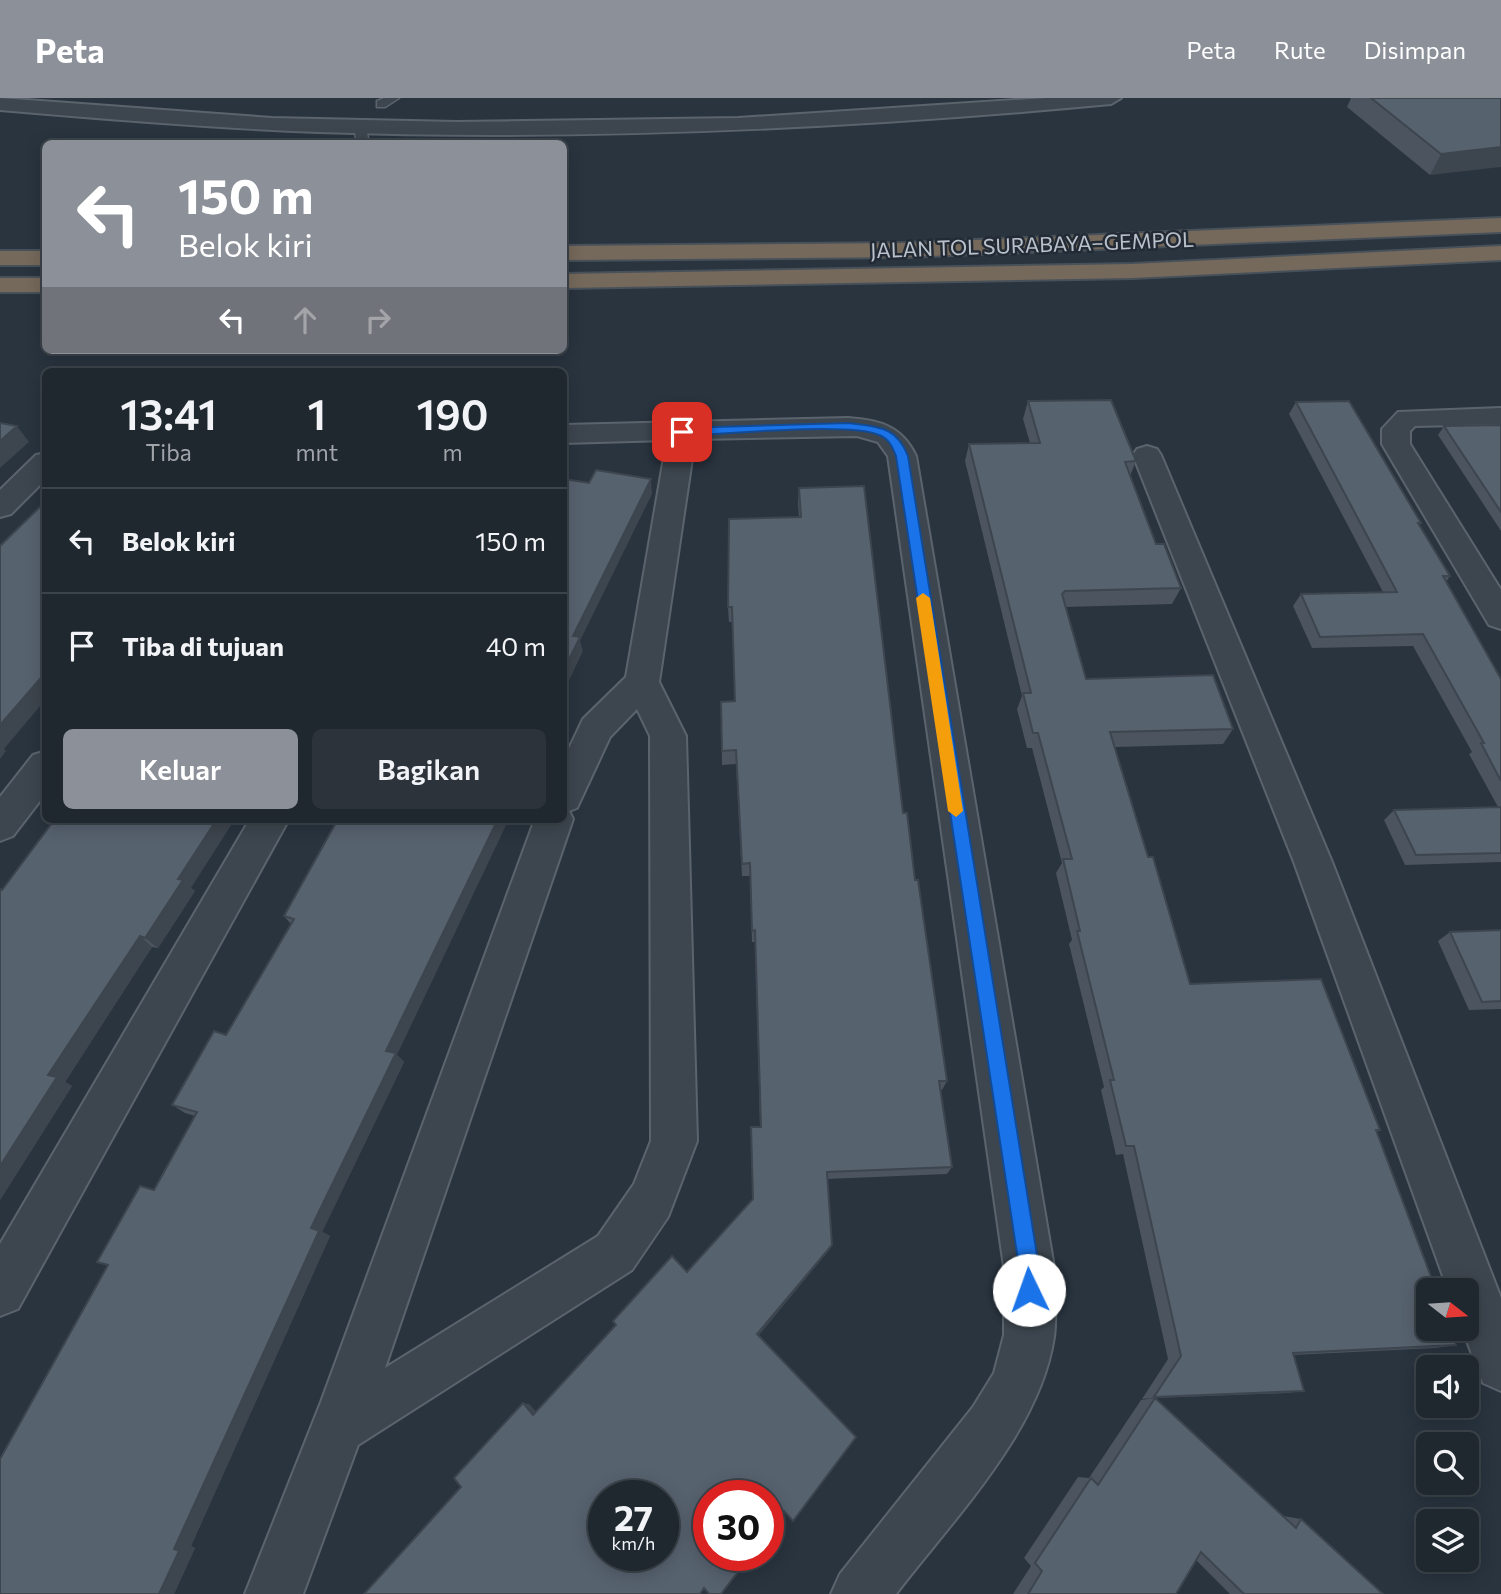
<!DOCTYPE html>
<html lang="id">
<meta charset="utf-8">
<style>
body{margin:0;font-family:Commissioner,sans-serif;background:#2c333b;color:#f1f3f6;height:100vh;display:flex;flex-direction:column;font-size:26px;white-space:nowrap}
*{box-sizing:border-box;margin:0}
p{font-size:23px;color:#a1a5aa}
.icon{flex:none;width:38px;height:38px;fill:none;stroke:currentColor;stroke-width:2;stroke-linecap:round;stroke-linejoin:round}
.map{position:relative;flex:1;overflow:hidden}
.sheet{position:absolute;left:42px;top:270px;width:525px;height:455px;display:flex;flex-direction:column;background:#1f272f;border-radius:10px;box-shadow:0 4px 18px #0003,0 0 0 2px #3c444b}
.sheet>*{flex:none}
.top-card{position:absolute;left:42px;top:42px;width:525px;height:214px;border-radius:10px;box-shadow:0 4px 18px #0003,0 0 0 2px #3c444b;background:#8c9099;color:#fff;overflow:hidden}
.needle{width:46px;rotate:107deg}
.buttons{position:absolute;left:1416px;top:1180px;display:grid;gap:14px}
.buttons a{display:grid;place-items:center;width:63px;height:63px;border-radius:10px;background:#1f272f;box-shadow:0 4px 18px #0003,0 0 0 2px #3c444b;font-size:35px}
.speed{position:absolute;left:588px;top:1382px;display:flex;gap:14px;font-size:35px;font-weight:700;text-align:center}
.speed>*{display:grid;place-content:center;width:91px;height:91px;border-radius:50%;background:#1f272f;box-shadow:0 4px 18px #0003,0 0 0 2px #3c444b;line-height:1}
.speed small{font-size:18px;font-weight:400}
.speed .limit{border:10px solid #d22;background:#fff;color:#111}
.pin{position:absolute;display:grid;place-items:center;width:60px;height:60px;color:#fff;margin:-30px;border-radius:14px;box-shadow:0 4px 10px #0006}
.me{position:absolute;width:77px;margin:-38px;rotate:357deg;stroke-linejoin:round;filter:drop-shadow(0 0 5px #0008)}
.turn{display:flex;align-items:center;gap:24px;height:147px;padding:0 21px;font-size:32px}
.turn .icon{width:91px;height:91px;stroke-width:2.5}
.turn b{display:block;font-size:49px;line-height:60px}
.lanes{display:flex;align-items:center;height:66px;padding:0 21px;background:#0003;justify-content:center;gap:35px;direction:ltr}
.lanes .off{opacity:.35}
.eta{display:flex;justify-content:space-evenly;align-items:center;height:119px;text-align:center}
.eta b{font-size:42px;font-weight:600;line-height:49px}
.primary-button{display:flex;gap:14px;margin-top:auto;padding:14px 21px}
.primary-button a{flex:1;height:80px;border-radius:10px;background:#8c9099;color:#fff;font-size:28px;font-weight:600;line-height:80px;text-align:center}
.primary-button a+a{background:#2c333b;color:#f1f3f6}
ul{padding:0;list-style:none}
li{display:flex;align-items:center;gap:21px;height:105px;padding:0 21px;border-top:2px solid #3c444b}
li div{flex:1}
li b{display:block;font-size:26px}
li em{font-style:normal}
header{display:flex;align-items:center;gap:42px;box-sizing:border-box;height:98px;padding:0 35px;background:#8c9099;color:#fff}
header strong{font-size:33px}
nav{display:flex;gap:38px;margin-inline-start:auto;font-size:24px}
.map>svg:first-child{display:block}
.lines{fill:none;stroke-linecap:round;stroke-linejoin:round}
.service-casing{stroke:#5b646d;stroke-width:3}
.minor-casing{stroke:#5b646d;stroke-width:4}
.motorway-casing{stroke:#48515a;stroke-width:4}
.service{fill:#3d464f;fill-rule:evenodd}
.minor{fill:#3d464f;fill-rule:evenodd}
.motorway{fill:#75695b;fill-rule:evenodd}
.wall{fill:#4b545f}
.shaded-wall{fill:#3d454e}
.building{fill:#57626f;stroke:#3d454e;stroke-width:2;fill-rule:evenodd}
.route{fill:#1a73e8;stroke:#114b97;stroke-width:2}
.slow{fill:#f59e0b}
.labels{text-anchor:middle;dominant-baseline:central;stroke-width:5;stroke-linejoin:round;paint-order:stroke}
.far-street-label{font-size:21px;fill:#bac1ca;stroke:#222b35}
</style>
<header>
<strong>Peta</strong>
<nav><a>Peta</a><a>Rute</a><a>Disimpan</a></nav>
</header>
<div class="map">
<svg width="1501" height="1496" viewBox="0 0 1501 1496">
<rect width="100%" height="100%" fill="#29343f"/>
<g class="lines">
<defs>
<path id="service" d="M384,0H399L385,9H377V3Z
M360,25L366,29L369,46H357L354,29Z"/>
<path id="minor" d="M0,0L272,20L457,24L738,20L1046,0H1121L1111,6C847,31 583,43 318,34C212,30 106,21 0,12Z
M1501,310V326L1415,328L1410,333V346L1501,492V531L1489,527L1382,346V331L1398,314Z
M848,320C879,322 902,328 916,358L1054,1169C1054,1191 1057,1217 1054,1239C1040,1334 953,1421 896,1496H831L840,1476L973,1309L994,1275L1004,1237V1169L888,358L878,344L857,338L695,341L659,584L686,638L697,1043L668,1119L632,1172L358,1347L303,1496H245L321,1304L535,721H564V661L583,621L626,579L667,342L564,345V327ZM637,611L650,638L651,1043L634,1086L598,1138L385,1270L573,721L569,713L577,710L610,639Z
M1147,348L1157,351L1161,357L1332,764L1501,1200V1293L1483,1285L1462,1230H1466V1192H1448L1294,764L1133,357L1137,351Z
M46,355V381L11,416L0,419V392L36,357Z
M46,653V695L13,738L0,743V699L33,657Z
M250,721H289L18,1211L0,1218V1146Z"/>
<path id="motorway" d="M1501,120V134L906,159L564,162V148L906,145Z
M1501,148V162L1133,180L564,190V176L1133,166Z
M0,153H46V167H0Z
M0,180H46V194H0Z"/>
</defs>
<use href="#service" class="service-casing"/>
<use href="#minor" class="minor-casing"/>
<use href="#motorway" class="motorway-casing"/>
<use href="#service" class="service"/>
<use href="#minor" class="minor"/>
<use href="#motorway" class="motorway"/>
</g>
<path class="wall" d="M1351,0H1501L1430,77L1347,9Z
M1028,303L1136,363L1130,378L1156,446L1181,490L1172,506L1066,509L1086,581L1233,631L1223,646L1115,649L1148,759L1190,886L1380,1032L1377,1034L1456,1247L1435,1250L1293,1257L1304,1293L1287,1295L1155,1300L1283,1418L1301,1421L1383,1496H1230L1196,1462L1176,1496H1013L1031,1468L1024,1460L1078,1379L1089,1380L1141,1302L1155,1300L1142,1301L1168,1261L1123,1056L1116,1057L1101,992L1104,989L1069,846L1072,842L1056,775L1062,765L1032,650H1027L1017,611L1022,598L965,363L969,346L1030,345L1023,321Z
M1296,304L1421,425L1419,428L1450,478L1446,484L1501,581V764L1405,767L1384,722L1394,712L1498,709L1469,656L1472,654L1413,548L1312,550L1293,508L1301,496L1383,494L1289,316Z
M1501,327V433L1438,337L1444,328Z
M799,390L903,715L915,782L947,983L942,992H941L952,1069L947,1076L827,1081L832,1147L829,1152L758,1238L784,1413L704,1490L461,1389L529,1306L536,1314L687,1174L753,1101L760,1029L755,844H752L750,778H742L736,666L722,667L721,604L735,603L732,524H729L728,509L799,419L798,405Z
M338,721L397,957L404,964L322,1134L330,1138L191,1448L195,1450L174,1496H0L154,1092L195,1018L185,1015L172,1007L226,937L291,826L284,818Z
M191,790L195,793L158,850L152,849L65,984L72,988L0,1102V791Z
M1501,832V911L1469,912L1438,843L1450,834Z"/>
<path class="shaded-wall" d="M1501,49V69L1430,77L1441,56Z
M17,328L29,344L0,370V343Z
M651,381L652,396L580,543L583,553L564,593V572L573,538Z
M46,574V601L4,651L6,653L0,661V627Z
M217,721H235L191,790L195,793L158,850L145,840L178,781Z
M498,721H509L397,957L404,964L322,1134L330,1138L191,1448L195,1450L174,1496H159L174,1451L386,953Z
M140,838L152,849L65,984L72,988L0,1102V1068L48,977Z
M832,1147L829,1152L757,1239V1236Z
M523,1305L529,1306L539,1318L533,1317Z"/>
<path class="building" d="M1371,0H1501V49L1441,56Z
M1111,302L1136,363L1125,364L1156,446H1164L1181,490L1065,493L1062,496L1086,581L1213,577L1233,631L1110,634L1148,759H1153L1190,886L1321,881L1380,1032H1376L1436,1192H1428V1230H1450L1456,1247L1293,1255L1304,1293L1154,1299L1181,1258L1134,1048H1126L1110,982H1114L1077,833H1080L1063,761H1072L1038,635H1033L1023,595H1031L969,346L1040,345L1028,303Z
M1349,303L1421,425H1418L1450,478H1443L1501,581V683L1481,645H1484L1423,536L1320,539L1301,496L1397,494L1296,304Z
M0,325L17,328L0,343Z
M1501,327V414L1444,328Z
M596,372L651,381L573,538L580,539L564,572V381L589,385Z
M864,388L903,715H907L915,782H918L947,983H939L952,1069L827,1074L832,1147L757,1236L856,1339L793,1423L784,1413L768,1434V1398H709V1458H750L721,1496H709L704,1490L700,1496H364L461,1389L454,1380L523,1305L533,1317L616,1227L613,1223L672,1158L687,1174L753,1101L751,1029H761L755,832L752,833L750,765L742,766L736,652L722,653L721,604L735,603L732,509H728L729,421L801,419L799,390ZM604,1398H663V1458H604Z
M46,403V574L0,627V448Z
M1501,709V755L1416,757L1394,712Z
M55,721H217L178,781L183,782L145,840L140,838L48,977L57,979L0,1068V791L2,792Z
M338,721H498L386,953L396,955L311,1130L319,1133L174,1451L179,1453L159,1496H0V1361L108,1167L97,1164L140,1088L154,1092L197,1014L172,1007L214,933L226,937L294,821L284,818Z
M1501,832V903L1482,904L1450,834Z
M1155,1300L1296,1430L1301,1421L1383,1496H1244L1201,1454L1176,1496H1028L1042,1473L1035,1465L1091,1380L1098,1387Z"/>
<path class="route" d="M848,325C877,329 896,327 908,358L1039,1169L1036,1199L1029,1202L1022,1199L1019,1169L896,358C892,348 889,341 879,337C850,324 722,336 682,338L677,334L682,330Z"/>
<path class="slow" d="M923,495L930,500L963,713L956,719L948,713L916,500Z"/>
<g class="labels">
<g class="far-street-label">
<text transform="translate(1032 146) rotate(-2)">JALAN TOL SURABAYA–GEMPOL</text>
</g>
</g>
</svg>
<div class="buttons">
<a><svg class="needle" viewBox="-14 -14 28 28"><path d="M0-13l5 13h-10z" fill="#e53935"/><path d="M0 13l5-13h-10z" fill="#a1a5aa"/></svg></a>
<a><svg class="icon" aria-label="sound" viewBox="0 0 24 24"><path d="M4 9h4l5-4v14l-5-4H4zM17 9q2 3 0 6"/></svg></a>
<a><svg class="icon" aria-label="search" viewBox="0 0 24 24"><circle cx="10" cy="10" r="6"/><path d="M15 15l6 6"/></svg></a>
<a><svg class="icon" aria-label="layers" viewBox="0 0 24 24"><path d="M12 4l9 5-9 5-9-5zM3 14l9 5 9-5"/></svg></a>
</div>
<div class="speed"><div>27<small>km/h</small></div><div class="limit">30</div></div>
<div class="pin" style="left:682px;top:334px;background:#d93025"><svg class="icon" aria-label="arrive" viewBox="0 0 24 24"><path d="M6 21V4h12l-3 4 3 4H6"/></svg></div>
<svg class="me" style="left:1029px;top:1192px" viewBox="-20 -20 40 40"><circle r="19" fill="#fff"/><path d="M0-13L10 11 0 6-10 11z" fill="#1a73e8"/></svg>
<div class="top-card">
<div class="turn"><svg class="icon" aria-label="left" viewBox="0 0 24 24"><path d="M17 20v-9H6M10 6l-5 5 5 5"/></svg><div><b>150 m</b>Belok kiri</div></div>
<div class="lanes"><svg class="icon" aria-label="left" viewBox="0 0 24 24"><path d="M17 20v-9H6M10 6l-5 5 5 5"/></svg><svg class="icon off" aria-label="ahead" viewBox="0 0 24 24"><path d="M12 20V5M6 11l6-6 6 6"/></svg><svg class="icon off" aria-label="right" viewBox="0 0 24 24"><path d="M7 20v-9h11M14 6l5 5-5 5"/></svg></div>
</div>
<section class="sheet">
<div class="eta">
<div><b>13:41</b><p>Tiba</p></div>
<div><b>1</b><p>mnt</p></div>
<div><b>190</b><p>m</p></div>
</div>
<ul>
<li><svg class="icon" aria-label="left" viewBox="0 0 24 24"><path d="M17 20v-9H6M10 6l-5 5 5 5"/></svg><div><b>Belok kiri</b></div><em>150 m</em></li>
<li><svg class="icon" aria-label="arrive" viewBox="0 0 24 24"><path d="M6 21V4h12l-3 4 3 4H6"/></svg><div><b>Tiba di tujuan</b></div><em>40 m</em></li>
</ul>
<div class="primary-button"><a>Keluar</a><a>Bagikan</a></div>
</section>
</div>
